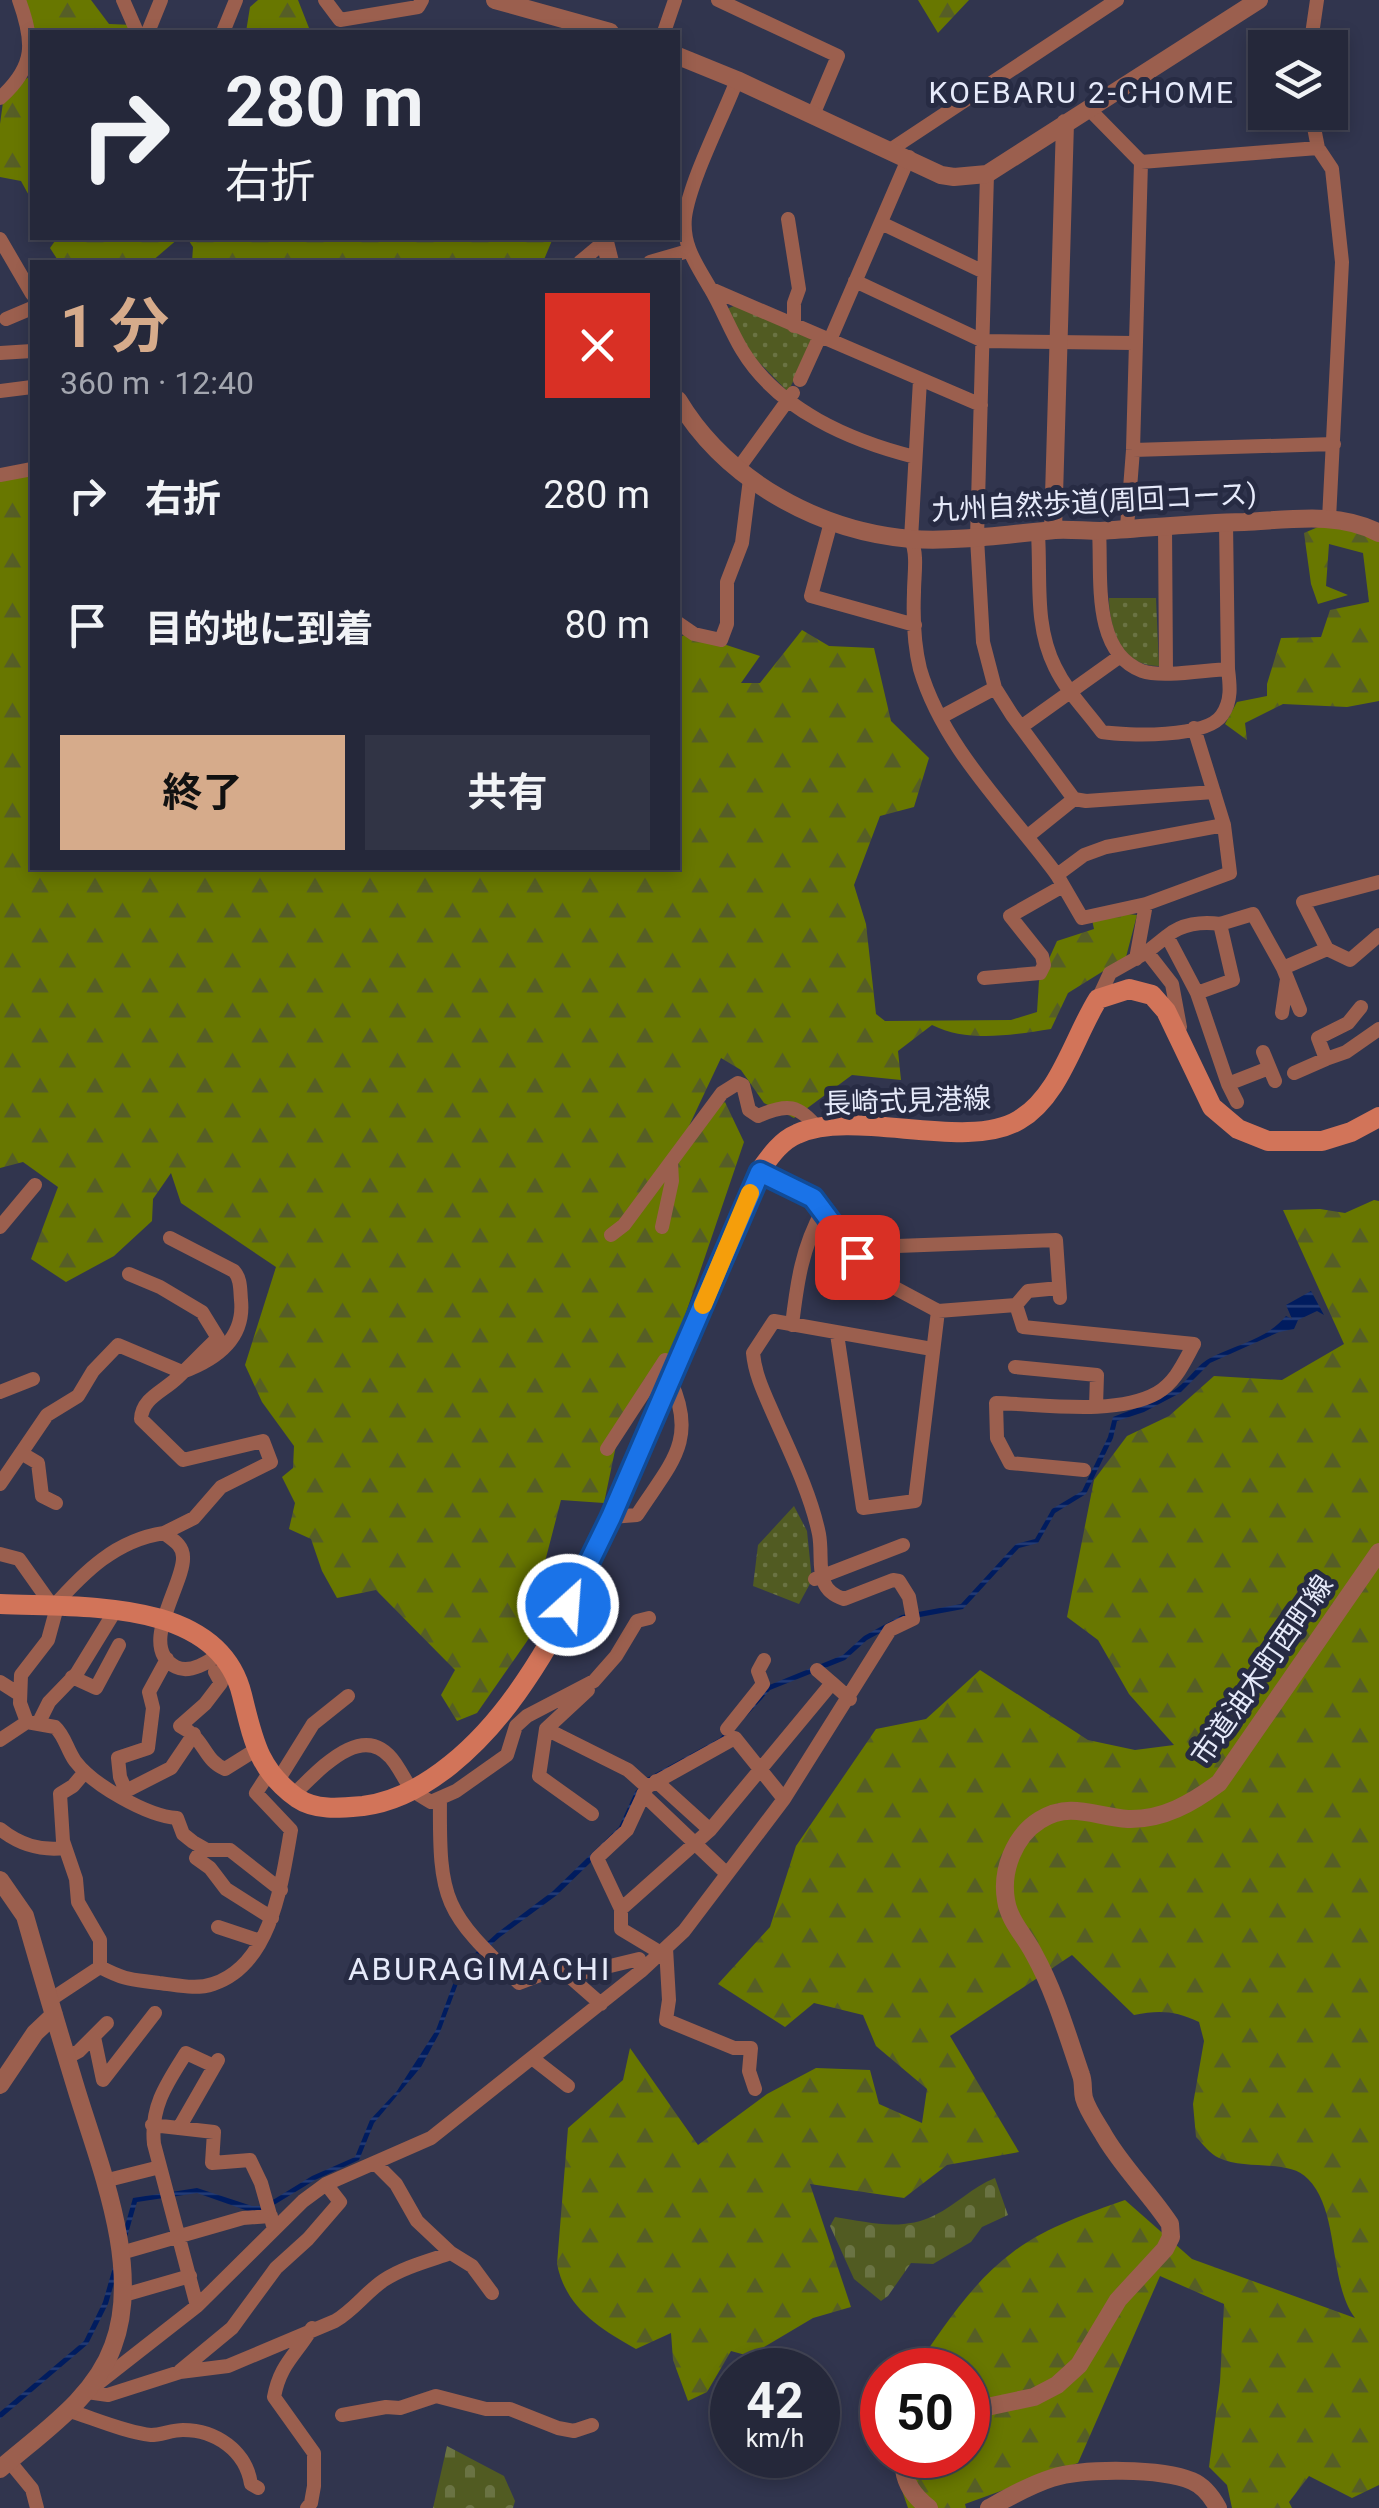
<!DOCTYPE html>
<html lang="ja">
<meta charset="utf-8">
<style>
body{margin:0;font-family:Roboto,"Noto Sans JP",sans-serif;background:#313445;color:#f1f3f6;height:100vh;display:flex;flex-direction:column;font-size:38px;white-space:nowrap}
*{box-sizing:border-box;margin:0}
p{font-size:32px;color:#a3a6af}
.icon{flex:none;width:55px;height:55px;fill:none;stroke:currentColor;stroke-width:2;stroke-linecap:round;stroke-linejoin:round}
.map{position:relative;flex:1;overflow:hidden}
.sheet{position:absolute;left:30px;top:260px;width:650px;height:610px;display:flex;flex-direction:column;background:#25283a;border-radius:0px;box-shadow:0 5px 15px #0003,0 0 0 2px #424454}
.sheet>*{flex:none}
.guide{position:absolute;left:30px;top:30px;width:650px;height:210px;border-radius:0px;box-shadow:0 5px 15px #0003,0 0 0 2px #424454;background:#25283a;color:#f1f3f6;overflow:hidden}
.fabs{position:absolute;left:1248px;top:30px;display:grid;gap:20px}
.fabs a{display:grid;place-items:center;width:100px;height:100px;border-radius:0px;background:#25283a;box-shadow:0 5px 15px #0003,0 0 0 2px #424454;font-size:50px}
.speed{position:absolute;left:710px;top:2348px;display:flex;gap:20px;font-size:50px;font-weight:700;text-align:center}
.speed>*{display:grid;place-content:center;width:130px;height:130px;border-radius:50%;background:#25283a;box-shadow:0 5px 15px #0003,0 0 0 2px #424454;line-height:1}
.speed small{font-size:25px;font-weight:400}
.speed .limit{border:15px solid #d22;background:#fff;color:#111}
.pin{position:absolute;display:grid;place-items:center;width:85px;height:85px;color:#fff;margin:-42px;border-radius:20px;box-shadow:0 5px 15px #0006}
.me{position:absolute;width:110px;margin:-55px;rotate:26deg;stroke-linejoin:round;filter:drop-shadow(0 0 8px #0008)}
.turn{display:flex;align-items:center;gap:35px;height:210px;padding:0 30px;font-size:45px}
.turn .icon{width:130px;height:130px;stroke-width:2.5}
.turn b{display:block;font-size:70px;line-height:85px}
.round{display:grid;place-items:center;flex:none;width:105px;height:105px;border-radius:0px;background:#313445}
.summary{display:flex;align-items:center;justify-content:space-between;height:170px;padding:0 30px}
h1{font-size:60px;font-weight:700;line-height:75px;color:#d6ab8b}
.action{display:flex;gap:20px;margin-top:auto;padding:20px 30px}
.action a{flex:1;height:115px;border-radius:0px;background:#d6ab8b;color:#111;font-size:40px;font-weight:700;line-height:115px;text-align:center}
.action a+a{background:#313445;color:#f1f3f6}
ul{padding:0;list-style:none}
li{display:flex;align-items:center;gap:30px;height:130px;padding:0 30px}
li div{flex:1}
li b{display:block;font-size:38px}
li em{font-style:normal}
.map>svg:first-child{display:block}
.forest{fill:url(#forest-firs)}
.cemetery{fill:url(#cemetery-stones)}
.park{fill:url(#park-dots)}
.water{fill:url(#water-rules)}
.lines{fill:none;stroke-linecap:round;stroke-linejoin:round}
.minor{stroke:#9b5f4e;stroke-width:14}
.tertiary{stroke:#9b5f4e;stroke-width:18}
.secondary{stroke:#d27459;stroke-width:20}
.route-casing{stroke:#114b97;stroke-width:25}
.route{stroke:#1a73e8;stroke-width:18}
.slow{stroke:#f59e0b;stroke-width:18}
.labels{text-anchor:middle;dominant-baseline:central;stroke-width:10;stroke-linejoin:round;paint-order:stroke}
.street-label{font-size:28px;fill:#e6eafa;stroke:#272b43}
.neighbourhood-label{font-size:30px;letter-spacing:2.5px;fill:#e6eafa;stroke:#272b43}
.quarter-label{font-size:32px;letter-spacing:2.5px;fill:#e6eafa;stroke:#272b43}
</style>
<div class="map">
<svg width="1379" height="2508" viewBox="0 0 1379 2508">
<defs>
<pattern id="forest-firs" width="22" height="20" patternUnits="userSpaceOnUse" patternTransform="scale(2.5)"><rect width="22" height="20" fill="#687700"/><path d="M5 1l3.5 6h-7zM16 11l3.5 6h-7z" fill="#565e26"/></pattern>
<pattern id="cemetery-stones" width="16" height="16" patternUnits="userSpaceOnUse" patternTransform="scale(2.5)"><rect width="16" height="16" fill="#515b22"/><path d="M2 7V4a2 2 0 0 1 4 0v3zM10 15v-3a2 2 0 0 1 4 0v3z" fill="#6a7343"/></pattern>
<pattern id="park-dots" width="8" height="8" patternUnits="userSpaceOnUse" patternTransform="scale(2.5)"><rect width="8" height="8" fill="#515b22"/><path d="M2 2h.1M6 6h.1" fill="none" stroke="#6a7343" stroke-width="1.8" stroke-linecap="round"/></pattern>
<pattern id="water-rules" width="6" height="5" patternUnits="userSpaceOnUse" patternTransform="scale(2.5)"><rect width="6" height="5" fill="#001c5f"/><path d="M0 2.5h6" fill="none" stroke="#253d77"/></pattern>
</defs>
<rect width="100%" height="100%" fill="#31354e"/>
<path class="forest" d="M15,0H91L109,24L134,25V32H32V201L21,181L0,177V124L4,95L30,76Z
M258,0H298L309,28L328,32H246L250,7Z
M918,0H969L938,33Z
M53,238H179L151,262H59L50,248L55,241Z
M187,238H553L543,262H192L193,247Z
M32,470V868H678V638L697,629L705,638L760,656L741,683H760L802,630L829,646L874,648L891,721L929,758L914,807L880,816L854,885L866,924L876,1014L885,1021L1011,1020L1037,1012L1039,981L1057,941L1094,929L1090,910L1137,915L1126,957L1068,993L1051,1029C1012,1035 968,1043 932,1025L898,1051L901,1080L852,1075L794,1118L764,1103L741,1070L721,1058L689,1126L725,1102L744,1142L674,1348L617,1441L604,1503L561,1500L541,1577L555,1601L477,1713L457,1721L441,1695L455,1670L376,1590L337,1598L322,1571L311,1539L289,1529L295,1503L282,1477L293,1468L294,1446L262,1402L245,1365L276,1267L181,1203L171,1173L153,1199L152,1221L114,1256L66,1282L31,1259L58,1187L23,1162L0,1168V477Z
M1325,524L1379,539V701L1347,707L1283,704L1245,723L1247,740L1225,724L1237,702L1267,696V684L1281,638L1321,637L1330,610L1369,602L1363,553L1329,544L1326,586L1348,595L1318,604L1311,584L1304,533Z
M1374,1200L1379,1201V2485L1352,2498L1309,2476L1289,2502L1292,2508H1232L1227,2485L1209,2467L1220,2382L1224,2304L1160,2276L1078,2463L965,2504L966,2508H908L890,2455H968V2370H914C942,2329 973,2281 1013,2252C1046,2227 1086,2214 1125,2200L1192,2259L1355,2318C1328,2282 1340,2211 1308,2179C1289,2158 1245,2171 1219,2158C1210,2154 1203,2144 1196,2137L1193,2104L1204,2041L1199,2022C1175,2011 1160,2010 1134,2015L1072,1955L950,2036L1019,2152L947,2165L904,2198L810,2184L851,2307L813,2318L749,2356L731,2351L707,2392L688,2401L673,2360L671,2333L636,2349C599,2328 566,2308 557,2264L568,2128L623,2080L630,2048L698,2145L767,2094L816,2068L870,2070L879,2104L922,2123L927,2089L876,2046L863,2015L814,2003L785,2027L718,1984L770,1927L796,1846L876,1729L926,1719L980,1670L1088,1740L1135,1750L1174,1745L1129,1694L1098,1640L1067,1617L1094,1480L1127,1436L1169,1416L1214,1376L1282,1380L1344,1344L1283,1210L1320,1209L1345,1213Z"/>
<path class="cemetery" d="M995,2178L1008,2215L982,2227L971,2242L933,2264L911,2263L888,2296L881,2301L854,2279L830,2226L835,2217C869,2222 902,2232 935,2215C956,2205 972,2187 995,2178Z
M447,2446L504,2476L515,2501L513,2508H433Z"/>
<path class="park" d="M736,305L813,340L788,392L749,352L727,309Z
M1109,598H1156L1159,666C1122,667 1109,628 1109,598Z
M794,1506L807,1531L812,1580L799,1604L753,1586L758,1545Z"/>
<path class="water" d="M1311,1291L1324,1315L1317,1311L1298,1320L1294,1329L1279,1332L1210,1363L1180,1393L1144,1412L1117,1421L1113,1438L1086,1494L1055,1513L1038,1543L1019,1548L963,1609L904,1620L867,1640L845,1660L770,1690L723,1742L650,1782L624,1830L557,1895L500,1937L463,1970L440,2032L421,2067L374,2123L359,2160L315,2180L264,2211L251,2212L197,2193L137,2202L108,2304L88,2344L0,2419V2412L84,2341L103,2302L133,2198L197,2188L252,2206H263L312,2176L355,2157L370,2120L397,2091L436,2030L459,1968L497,1933L553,1891L619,1827L635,1792L647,1778L720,1738L767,1686L843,1655L864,1636L902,1615L961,1604L1016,1544L1035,1539L1052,1509L1082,1491L1108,1437L1113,1417C1135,1408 1158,1402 1177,1388C1190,1379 1197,1364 1212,1357C1238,1344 1267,1339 1286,1316L1292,1319L1286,1305Z"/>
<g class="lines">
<path class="minor" d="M123,0L137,32
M325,0L340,20L418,7L422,0
M718,0L838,56L813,115
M148,32L161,0
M223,32L236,0
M664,32L675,0
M1310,48L1317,0
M737,80C723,117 690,180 685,217C682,246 697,265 710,288C722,308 730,330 742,350C778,410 851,441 915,457
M0,98C36,66 34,42 19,0
M1089,109L1141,162L1133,450L1127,527
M1311,112L1318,148L1332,169L1342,262L1329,519
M890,150L1117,0
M1141,162L1318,148
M987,174L977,538L983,642L995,688L1012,715L1074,799L1086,801L1214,792
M788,219L799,289L794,303V326
M881,223L984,272
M0,239L32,294
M580,262L604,242
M650,262L688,251
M855,281L983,341L1134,343
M711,289L981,405
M6,319L32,308
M830,340L909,157
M0,353L32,351
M800,380L820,336
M920,380L911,539C918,555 914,575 914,592C913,617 914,645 920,669C943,748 1010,811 1057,875L1084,855L1106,847L1224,825L1194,728
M0,391L32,387
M1133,450L1334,444
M738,469L793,393
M0,475L32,469
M831,522L811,596L915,625
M1165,525L1166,672
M1099,531C1102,575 1091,652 1142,671C1162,678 1205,670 1228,669
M1038,534C1041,579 1034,625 1055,667C1067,692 1086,710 1102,732C1128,736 1207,738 1222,715C1232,701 1230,685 1228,669L1226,522
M678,623L694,634L721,640L727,624V582L742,543L750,479
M941,717L995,688
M1021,727L1119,657
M1028,836L1074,799
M1057,875L1082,918L1146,904L1230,873L1224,825
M1167,936C1181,924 1202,921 1220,924
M1327,949L1350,960L1379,935
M1147,952L1167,936L1197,993L1233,980L1220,924L1253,914L1283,968L1327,949L1303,902L1379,882
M1136,959L1146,904
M1283,968L1300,1010
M984,978L1040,973L1044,965L1042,956L1010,916L1063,886
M1197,993L1228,1084L1269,1068
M1098,999L1110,973L1147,952L1172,984L1180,1027
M1361,1007L1348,1023L1318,1038L1326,1059L1346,1052L1379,1029
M1282,1013L1287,979
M1263,1052L1275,1081
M1294,1073L1326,1059
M1228,1084L1237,1102
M759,1172L813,1198L857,1257L895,1288L938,1311L915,1501L863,1508L837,1334
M0,1227L35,1185
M662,1227L672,1181L671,1162
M611,1235L624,1225L722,1093L738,1083L743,1085L749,1110L758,1116C787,1103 799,1104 819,1130
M857,1257L870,1247L1056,1240L1060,1298
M129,1274L160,1287L202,1312L218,1338C204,1351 191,1365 177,1378C164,1391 142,1398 141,1419L183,1460L263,1441L271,1462L221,1487L194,1518L164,1533
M1016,1305L1028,1291L1059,1288
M938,1311L1016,1305L1023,1327L1194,1344C1184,1362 1176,1382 1157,1393C1116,1416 1041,1404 996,1403L997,1438L1010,1463L1084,1470
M792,1325C797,1283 802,1247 823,1210
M1015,1367L1097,1375L1096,1406
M0,1392L33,1379
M607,1449L665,1360L676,1367
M21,1453L38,1463L42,1496L56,1503
M0,1484L47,1415L78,1396L93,1371L118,1345L182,1372C215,1360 245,1339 241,1300C240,1289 241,1279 234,1271L170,1238
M611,1517L637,1515C669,1465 699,1441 670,1380
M0,1554L19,1559L53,1607C84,1572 116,1540 164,1533C173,1540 183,1545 183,1557C185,1583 136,1648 176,1667C190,1674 209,1662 220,1653
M815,1579L903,1545
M817,1670L832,1683
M215,1672L221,1683L205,1704L180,1726C206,1739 203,1760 225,1769L257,1749
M72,1677L96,1688L119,1645
M0,1682L19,1694
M588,1690L546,1729L539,1776L592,1814
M27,1722L20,1703L21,1675L48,1640L57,1607
M39,1722L49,1702L77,1673L115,1611
M546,1729L628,1770L647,1787
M727,1729L763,1684L758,1671L764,1660
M0,1740L27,1722L55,1727C65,1736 67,1750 75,1761C93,1785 147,1816 177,1818L183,1834L193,1842L207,1850H230L281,1890
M656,1781L710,1830
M277,1782L313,1724L348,1696
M126,1791L120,1777L118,1758L148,1748L153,1708L149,1692L167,1659
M643,1794L726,1873
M118,1795L171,1768L194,1734
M293,1795C318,1772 363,1717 395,1763C410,1785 405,1788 431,1802L456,1791L507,1755L516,1726L527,1716L594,1681L616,1656L637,1621L649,1618
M440,1798C439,1903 444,1911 519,1983L556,1969L569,1976L639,1959L641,1971
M0,1829C20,1845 40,1851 65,1848
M203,1848L196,1858L210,1868L226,1889L272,1918
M621,1909L710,1830L832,1683L850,1699
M218,1927L260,1941
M666,1948L669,2000L666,2020L734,2048H751L749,2071L755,2089
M661,1953L621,1929V1909L597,1858L627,1830L647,1787L735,1738L784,1799
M100,1967C127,1981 131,1979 159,1983C178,1985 195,1990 213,1984C272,1965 282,1881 291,1830L256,1793L269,1773
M569,1976L601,2004
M50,2000L100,1967V1940L78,1902L76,1879L63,1841L60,1794L73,1786L84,1773
M94,2037L103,2080L155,2013
M66,2058L79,2051L107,2023
M532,2058L568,2086
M152,2125L214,2132L212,2163L250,2160L261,2183L274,2229
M179,2128L218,2060
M375,2163L396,2184L417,2221L451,2253
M104,2181L160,2167
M121,2253L243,2218L271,2216
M124,2295L190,2276
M197,2306L154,2144C150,2107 167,2083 186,2053L214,2066
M180,2371L232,2328L276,2268L308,2239L340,2202L326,2184
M91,2389L197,2306L303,2201L326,2184L431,2138L641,1971L684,1931L784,1799L890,1630L913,1619L909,1597L899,1581L893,1580L844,1599C812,1589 824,1560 819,1534C811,1495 791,1454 775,1418C766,1397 755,1376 753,1353L774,1321L932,1349
M87,2392L108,2395L180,2372L228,2366L335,2321C354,2310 366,2292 384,2280C404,2267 428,2261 451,2253L472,2266L492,2293
M67,2410C93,2418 124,2432 151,2435C161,2435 172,2430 183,2430C216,2430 246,2451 251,2484L258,2488
M342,2415L386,2407L400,2408L436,2396L486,2409H510L558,2428L574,2431L592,2425
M9,2461L32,2489L37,2508
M307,2508L311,2503L314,2486V2453L274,2397C280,2364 296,2355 312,2328"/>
<path class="tertiary" d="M495,0L610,32
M678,56L737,80L941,175L954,177L987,174L1259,0
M604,238L610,262
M678,400C726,480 818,531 911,539C959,542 1007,534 1055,530C1070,529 1085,531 1100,531C1148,528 1196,523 1244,522C1288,520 1339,511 1379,533
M1053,530L1065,123
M0,1880L25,1916C41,1972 58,2029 75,2085C98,2162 143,2267 113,2346C94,2399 41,2433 0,2469
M0,2085L35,2033L54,2015
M968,2411L1034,2397L1057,2385L1079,2365L1118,2300L1165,2249L1171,2237L1170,2224C1149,2192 1120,2165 1102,2132C1096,2122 1087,2109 1084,2098C1082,2090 1084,2083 1081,2075C1067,2034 1055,1992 1034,1954C1025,1936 1009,1921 1006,1900C1001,1871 1014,1836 1040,1820C1071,1801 1095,1817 1128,1819C1163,1820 1192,1803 1219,1783L1379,1552
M905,2455C900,2477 912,2495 929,2508
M989,2508C1009,2497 1030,2485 1052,2478C1084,2468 1161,2468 1192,2481C1204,2486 1212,2497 1218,2508"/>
<path class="secondary" d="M0,1604C79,1608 218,1597 242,1695C253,1739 258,1770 297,1798C316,1811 341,1808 363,1806C426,1798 482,1742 517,1693C568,1622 603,1537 637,1457C678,1362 719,1267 759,1172C769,1158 780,1141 797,1134C855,1108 966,1152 1019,1120C1060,1096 1074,1037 1098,999L1129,989L1152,995L1166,1011L1212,1107L1238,1129L1268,1141H1322L1351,1132L1379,1117"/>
</g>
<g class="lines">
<defs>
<path id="route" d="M568,1605L611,1517L760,1172L813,1198L857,1257"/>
</defs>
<use href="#route" class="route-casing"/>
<use href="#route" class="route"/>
<path class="slow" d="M703,1305L750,1193"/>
</g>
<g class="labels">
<g class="street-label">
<text transform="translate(1094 502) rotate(-3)">九州自然歩道(周回コース)</text>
<text transform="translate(907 1101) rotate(-2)">長崎式見港線</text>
<text transform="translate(1262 1670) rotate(-55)">市道油木町西町線</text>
</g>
<g class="neighbourhood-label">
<text x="1082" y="92">KOEBARU 2-CHOME</text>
</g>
<g class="quarter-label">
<text x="480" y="1969">ABURAGIMACHI</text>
</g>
</g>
</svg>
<div class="fabs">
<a><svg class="icon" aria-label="layers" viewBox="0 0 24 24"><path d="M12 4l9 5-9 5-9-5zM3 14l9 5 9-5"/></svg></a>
</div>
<div class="speed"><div>42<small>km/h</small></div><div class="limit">50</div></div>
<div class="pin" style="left:857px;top:1257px;background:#d93025"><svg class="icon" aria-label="arrive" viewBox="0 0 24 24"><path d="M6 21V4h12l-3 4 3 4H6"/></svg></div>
<svg class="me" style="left:568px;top:1605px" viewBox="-20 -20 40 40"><circle r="17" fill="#1a73e8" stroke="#fff" stroke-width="3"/><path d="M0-11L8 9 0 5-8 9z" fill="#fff"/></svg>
<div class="guide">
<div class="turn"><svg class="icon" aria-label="right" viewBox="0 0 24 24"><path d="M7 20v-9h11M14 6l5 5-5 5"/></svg><div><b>280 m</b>右折</div></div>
</div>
<section class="sheet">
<div class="summary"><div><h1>1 分</h1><p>360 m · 12:40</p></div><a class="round" style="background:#d93025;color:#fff"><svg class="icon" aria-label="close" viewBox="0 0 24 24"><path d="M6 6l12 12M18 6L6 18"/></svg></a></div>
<ul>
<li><svg class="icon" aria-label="right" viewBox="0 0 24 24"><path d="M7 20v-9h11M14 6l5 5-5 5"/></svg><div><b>右折</b></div><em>280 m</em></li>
<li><svg class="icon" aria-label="arrive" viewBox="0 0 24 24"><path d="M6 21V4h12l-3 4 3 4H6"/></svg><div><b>目的地に到着</b></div><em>80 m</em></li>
</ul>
<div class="action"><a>終了</a><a>共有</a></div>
</section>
</div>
